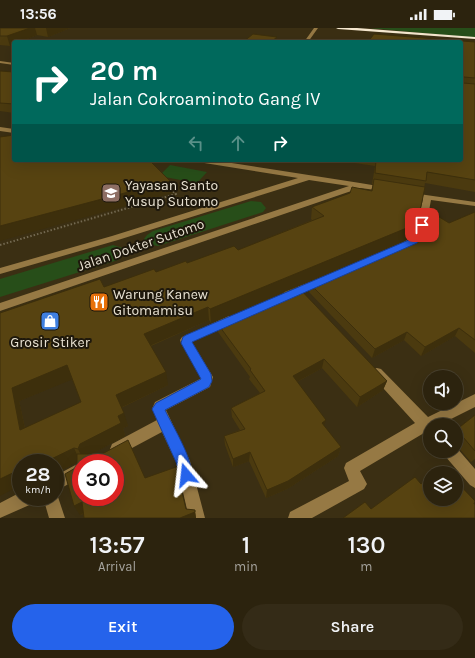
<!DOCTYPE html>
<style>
body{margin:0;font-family:Karla,sans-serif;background:#342b17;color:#f1f3f6;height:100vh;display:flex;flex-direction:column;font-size:15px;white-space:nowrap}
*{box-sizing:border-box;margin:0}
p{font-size:13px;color:#a6a49e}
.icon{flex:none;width:22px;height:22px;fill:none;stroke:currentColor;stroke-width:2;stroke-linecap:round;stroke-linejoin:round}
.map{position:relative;height:490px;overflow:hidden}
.sheet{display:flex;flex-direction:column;background:#2c230e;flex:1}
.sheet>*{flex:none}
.top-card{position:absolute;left:12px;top:12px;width:451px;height:122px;border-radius:4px;box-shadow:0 4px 16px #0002,0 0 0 1px #48402e;background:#00695c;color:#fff;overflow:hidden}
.tools{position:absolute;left:423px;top:342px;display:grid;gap:8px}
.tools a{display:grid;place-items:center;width:40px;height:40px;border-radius:50%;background:#2c230e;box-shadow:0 4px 16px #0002,0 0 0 1px #48402e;font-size:20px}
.speed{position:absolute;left:12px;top:426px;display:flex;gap:8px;font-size:20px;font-weight:700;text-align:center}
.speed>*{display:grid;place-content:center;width:52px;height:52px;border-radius:50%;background:#2c230e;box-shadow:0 4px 16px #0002,0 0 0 1px #48402e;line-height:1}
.speed small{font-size:10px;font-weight:400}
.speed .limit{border:6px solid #d22;background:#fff;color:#111}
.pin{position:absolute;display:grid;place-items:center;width:34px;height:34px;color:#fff;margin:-17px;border-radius:8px;box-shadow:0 2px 6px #0006}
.me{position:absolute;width:44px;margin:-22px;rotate:343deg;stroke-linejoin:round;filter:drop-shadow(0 0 3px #0008)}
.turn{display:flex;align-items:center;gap:14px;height:84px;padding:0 12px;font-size:18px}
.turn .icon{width:52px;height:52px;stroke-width:2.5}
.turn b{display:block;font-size:28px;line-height:34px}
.lanes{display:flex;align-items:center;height:38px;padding:0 12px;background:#0003;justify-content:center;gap:20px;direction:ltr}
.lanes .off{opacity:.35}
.eta{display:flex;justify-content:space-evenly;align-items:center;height:68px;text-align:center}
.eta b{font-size:24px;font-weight:600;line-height:28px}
.button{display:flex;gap:8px;margin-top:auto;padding:8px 12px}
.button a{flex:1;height:46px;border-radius:24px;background:#2563eb;color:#fff;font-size:16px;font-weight:600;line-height:46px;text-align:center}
.button a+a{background:#342b17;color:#f1f3f6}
.status{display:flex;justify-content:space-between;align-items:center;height:28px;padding:0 20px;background:#2c230e;direction:ltr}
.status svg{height:11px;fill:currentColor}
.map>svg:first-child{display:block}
.green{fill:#274e19}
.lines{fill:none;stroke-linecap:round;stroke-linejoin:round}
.path{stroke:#736951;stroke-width:2;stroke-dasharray:1.5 2;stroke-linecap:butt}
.minor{fill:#967944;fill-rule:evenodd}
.highway{fill:#f5e7cf;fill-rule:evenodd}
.wall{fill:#4b3a0f;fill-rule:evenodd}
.shaded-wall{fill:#3d2f0c}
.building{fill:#574311;stroke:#3d2f0c;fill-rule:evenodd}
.route{fill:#2563eb;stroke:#184099}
.labels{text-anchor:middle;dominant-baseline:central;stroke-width:4;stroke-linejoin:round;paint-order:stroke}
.poi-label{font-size:14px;fill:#e9e2d2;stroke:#1e180c;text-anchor:start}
.street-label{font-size:14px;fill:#e9e2d2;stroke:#1e180c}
</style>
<div class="status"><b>13:56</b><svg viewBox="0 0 49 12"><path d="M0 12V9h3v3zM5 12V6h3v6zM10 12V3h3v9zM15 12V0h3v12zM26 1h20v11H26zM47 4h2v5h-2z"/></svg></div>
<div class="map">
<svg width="475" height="490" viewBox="0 0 475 490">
<rect width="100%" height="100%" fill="#3b2f13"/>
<path class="green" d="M370,0H475V10Z
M170,137L207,144L197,155L159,148Z
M251,173L261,174L266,180L263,184L158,218L146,216L144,211L147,207L153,203Z
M113,217L123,220L125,224L118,232L0,269V251Z"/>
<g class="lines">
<path class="path" d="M0,217L176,166L169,160"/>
<path class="minor" d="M314,0H318L308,14H304Z
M87,13H90V14H85Z
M0,33L14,35V37L0,35Z
M0,99L14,101V105L0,103Z
M194,132H212L360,155L384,159L388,161L384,163L360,160L0,283V275L349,158L309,152L118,212L0,246V240L112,208L298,150L198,134Z
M419,166L475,174V178L431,172C428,186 425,225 403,219L401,217C404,212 411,211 415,206L423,171L419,170Z
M321,250L326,253L325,255L288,271L284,270L283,267L284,264Z
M229,288L233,289L235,292L233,295L192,314L213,349L210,359L166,382L190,433L205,490H189L176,434L162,404L117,428L112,426L110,421L112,416L157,392L152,381L155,374L200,351L201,349L181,315L180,312L182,309Z
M377,340L381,341L428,389L475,366V379L439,397H430V407L424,405L360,443L367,456L364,461L312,490H288L290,484L349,453L344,440L346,435L415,395L373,349L371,345L373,341Z
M456,419L475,441V460L470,457L445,428L443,423H456Z
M81,434L84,435H81V449L56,463L65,490H49L43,469H55V448Z
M21,464V469H36L34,475L0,490V475Z"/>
<path class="highway" d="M336,0H357L475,9V11L338,1Z"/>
</g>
<path class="wall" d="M0,0H70L48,9L37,7L19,14H14V16L10,18L0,17Z
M461,14H475V164L425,155L418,192L414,205L410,210L211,295L209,292L151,318L168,357L121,380L128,398L123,400L125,408L91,426L145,450L186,481L195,482L196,490H84L83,486L80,487L77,434L55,445V435H21L0,285L104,259L187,235L238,222L312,192L311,191L312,179L371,163L373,156H372L375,138L334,132H461ZM72,351L81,374L25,400L19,373Z
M0,43L14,44V85L0,83Z
M431,184L449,195L475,184V325L455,308L421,328L404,312L372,330L309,264L310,256L421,208L427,201L428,192Z
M298,259L387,353L383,362L357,379L322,340L297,354L324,398L341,419L338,428L287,461L266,470L249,433L233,439L225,417L224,408L240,402L232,389L231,380L260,365L249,351L250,349L218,304L217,295Z
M475,387V431L471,434L457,418H456V402Z"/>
<path class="shaded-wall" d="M30,0H35L37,7L19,14H14V16L10,18L7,8Z
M46,0H70L48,9Z
M277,9L276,14H271Z
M170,153L172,165L0,213V198Z
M418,192L414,205L410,210L211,295L210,281Z
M208,279L209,292L147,319L144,306Z
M459,300L455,308L421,328L425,319Z
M407,304L404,312L372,330L375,321Z
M324,331L322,340L291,357L293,348Z
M67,337L73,351L19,373L28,415L20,402L12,360Z
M166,344L168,357L120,380L116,367Z
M387,353L383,362L357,379L360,369Z
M124,385L128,398L123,400L125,408L86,429L84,433L78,421L80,416L118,388Z
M326,392L323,401L322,395Z
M341,419L338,428L287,461L266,470L267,462Z
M74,420L80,433L55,445V435H43Z
M250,424L249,433L233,439V431Z
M21,441V457L0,468V451Z
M82,474L87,483L80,487L74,478Z
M195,484L196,490H180Z"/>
<path class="building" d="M0,0H30L7,8H0Z
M253,6L277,9L271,14H243Z
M374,6L475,14V50L464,49L462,50L463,55L475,56V152L427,144L426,153L375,145L376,132H461V14H368Z
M0,43L14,44V76L0,75Z
M14,107V132H149L170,153L0,198V109Z
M374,151L425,159L418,192L414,197L210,281L208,279L144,306L166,344L116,367L124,385L118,388L121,395L80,416L78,421L74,420L43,435H21V441L0,451V285L100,251L104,259L154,241L156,244L186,233L187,235L234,218L238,222L324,188L312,179L350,165L352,159L372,163ZM67,337L81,374L20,402L12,360Z
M431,184L449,195L475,184V312L459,300L425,319L407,304L375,321L310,256L421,208L428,199Z
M298,259L387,353L360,369L324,331L293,348L326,392L322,395L341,419L288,453L267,462L250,424L233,431L224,408L245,401L231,380L265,363L250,342L251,341L217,295Z
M475,387V423L463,409H461L460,411L456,407V402Z
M128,412L145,450L176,439L186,481L195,482V484L180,490H84L82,474L74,478L65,446L77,439V426H102ZM81,435H115V469H81Z
M443,439L449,445H434Z
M430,448V471H456V453L475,473L474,476H475V490H343L365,474L371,481L415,449L421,456Z"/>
<path class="route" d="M419,195H422L426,197L423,207L417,215L192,314L211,346L212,353L209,359L165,382C172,397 197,437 191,452L186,454L182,452L176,434L152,381L156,375L201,351L181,315L183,309L186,307L411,211L415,206Z"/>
<defs>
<symbol id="school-square" viewBox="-11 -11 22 22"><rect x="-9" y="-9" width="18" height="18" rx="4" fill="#8d6e63" stroke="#1e180c"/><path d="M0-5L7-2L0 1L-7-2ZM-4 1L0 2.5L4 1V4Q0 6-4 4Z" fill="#fff"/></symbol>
<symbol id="restaurant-square" viewBox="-11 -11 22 22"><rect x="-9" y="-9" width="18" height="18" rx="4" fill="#e8710a" stroke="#1e180c"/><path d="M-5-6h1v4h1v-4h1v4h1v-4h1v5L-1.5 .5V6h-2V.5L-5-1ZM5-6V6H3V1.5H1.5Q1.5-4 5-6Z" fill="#fff"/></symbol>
<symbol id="shop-square" viewBox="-11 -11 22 22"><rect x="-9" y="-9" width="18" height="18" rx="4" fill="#3f7fe0" stroke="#1e180c"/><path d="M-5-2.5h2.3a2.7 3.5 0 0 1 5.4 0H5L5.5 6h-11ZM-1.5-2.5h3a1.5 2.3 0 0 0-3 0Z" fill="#fff"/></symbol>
</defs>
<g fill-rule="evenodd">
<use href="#school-square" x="100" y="154" width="22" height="22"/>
<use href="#restaurant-square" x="88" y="263" width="22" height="22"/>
<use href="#shop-square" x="39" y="282" width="22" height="22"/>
</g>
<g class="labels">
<g class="poi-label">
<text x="125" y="157">Yayasan Santo<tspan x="125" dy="16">Yusup Sutomo</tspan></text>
<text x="113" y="266">Warung Kanew<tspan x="113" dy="16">Gitomamisu</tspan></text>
<text x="50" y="314" text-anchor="middle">Grosir Stiker</text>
</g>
<g class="street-label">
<text transform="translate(141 217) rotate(-19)">Jalan Dokter Sutomo</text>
</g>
</g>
</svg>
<div class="tools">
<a><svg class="icon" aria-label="sound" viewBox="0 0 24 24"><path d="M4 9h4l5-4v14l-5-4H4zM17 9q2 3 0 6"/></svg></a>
<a><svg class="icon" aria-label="search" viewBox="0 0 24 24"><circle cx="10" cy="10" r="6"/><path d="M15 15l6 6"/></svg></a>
<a><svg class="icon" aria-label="layers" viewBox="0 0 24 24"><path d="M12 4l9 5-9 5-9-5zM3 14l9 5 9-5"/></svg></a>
</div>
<div class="speed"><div>28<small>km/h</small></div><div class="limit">30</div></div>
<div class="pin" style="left:422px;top:197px;background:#d93025"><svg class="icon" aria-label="arrive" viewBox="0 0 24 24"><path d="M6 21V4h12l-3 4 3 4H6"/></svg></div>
<svg class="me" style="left:186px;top:447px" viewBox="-20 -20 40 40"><path d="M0-17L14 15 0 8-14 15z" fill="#2563eb" stroke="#fff" stroke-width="4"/></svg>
<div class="top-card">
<div class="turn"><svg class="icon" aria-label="right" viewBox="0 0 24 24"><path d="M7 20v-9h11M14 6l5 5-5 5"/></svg><div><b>20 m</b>Jalan Cokroaminoto Gang IV</div></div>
<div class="lanes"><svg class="icon off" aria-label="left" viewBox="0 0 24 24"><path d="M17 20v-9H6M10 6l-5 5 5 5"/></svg><svg class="icon off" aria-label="ahead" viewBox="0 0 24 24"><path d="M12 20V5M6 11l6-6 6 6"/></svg><svg class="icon" aria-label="right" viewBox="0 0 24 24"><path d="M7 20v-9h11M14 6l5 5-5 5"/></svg></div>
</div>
</div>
<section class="sheet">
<div class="eta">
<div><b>13:57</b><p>Arrival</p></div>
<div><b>1</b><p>min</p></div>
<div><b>130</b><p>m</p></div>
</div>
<div class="button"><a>Exit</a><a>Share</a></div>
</section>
